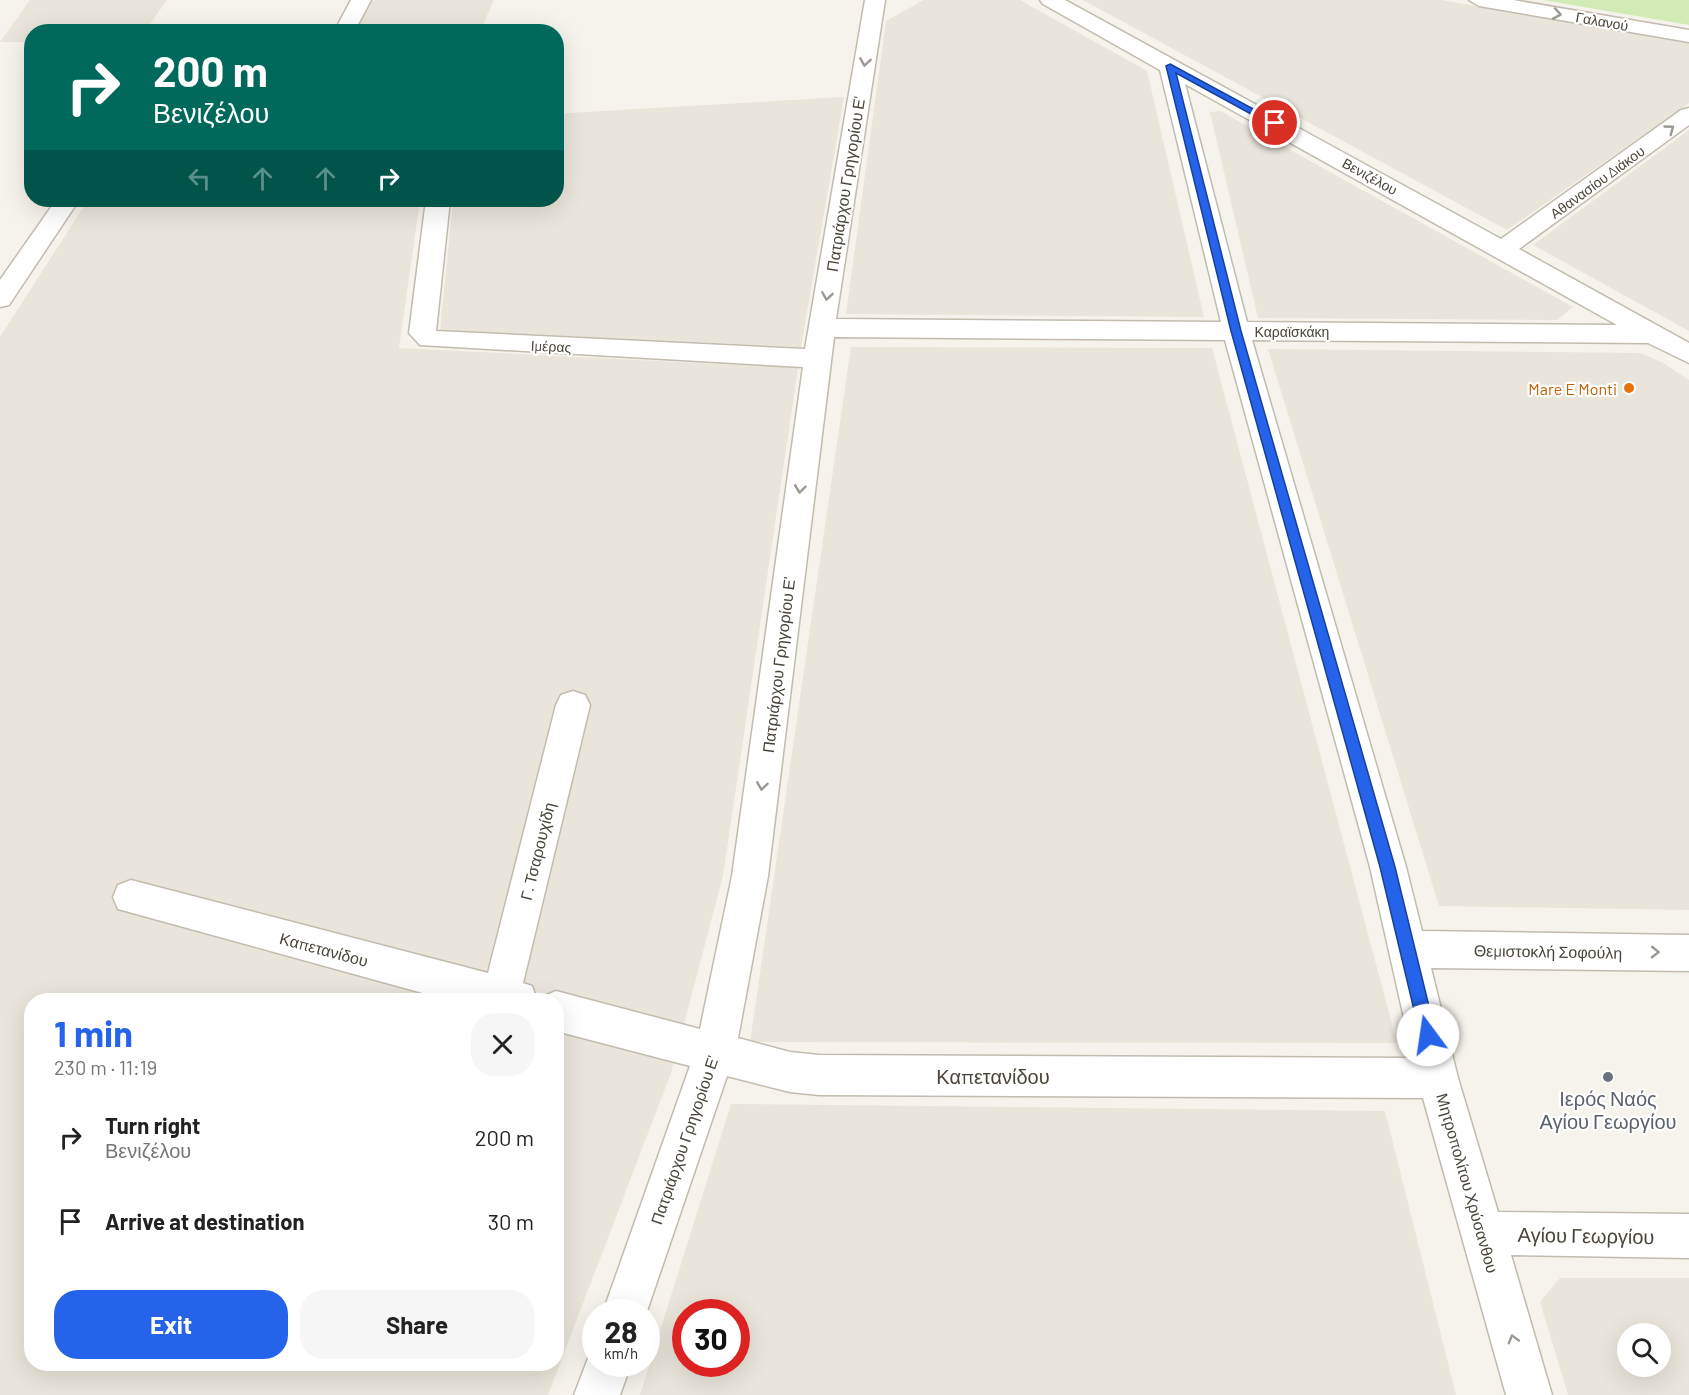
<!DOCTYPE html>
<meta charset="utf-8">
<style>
body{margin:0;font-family:Barlow,sans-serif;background:#f6f6f6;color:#222;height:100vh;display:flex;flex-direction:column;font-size:22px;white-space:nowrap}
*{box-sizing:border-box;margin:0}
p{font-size:20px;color:#767676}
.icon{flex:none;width:33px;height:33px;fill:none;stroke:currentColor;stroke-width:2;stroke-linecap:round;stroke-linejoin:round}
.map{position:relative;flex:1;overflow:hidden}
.details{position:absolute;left:24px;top:993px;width:540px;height:378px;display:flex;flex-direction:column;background:#fff;border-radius:24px;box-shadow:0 6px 24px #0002}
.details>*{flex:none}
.hud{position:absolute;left:24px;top:24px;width:540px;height:183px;border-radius:24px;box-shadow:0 6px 24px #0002;background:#00695c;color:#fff;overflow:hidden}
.buttons{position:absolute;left:1617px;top:1323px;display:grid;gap:12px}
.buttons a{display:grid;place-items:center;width:54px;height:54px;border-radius:50%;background:#fff;box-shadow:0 6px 24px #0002;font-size:30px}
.speed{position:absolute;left:582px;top:1299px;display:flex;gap:12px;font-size:30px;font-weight:700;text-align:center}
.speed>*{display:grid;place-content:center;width:78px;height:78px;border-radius:50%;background:#fff;box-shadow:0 6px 24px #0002;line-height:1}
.speed small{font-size:15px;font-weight:400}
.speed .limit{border:9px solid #d22;background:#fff;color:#111}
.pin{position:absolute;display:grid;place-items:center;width:51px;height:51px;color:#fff;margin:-26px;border:3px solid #fff;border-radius:50%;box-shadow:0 2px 6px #0007}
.me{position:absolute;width:66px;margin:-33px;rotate:346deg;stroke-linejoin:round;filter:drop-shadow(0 0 4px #0008)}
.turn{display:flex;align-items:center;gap:21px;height:126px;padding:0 30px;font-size:27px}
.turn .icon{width:78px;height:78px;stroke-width:2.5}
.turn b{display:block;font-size:42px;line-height:51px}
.lanes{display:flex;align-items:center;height:57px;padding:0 30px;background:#0003;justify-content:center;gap:30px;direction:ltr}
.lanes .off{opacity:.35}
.round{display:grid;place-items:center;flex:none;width:63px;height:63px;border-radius:24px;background:#f6f6f6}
.summary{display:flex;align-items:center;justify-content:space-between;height:102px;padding:0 30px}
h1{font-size:36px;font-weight:700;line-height:45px;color:#2563eb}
.button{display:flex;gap:12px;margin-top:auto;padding:12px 30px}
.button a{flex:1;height:69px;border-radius:24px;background:#2563eb;color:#fff;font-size:24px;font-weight:700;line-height:69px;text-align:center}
.button a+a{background:#f6f6f6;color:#222}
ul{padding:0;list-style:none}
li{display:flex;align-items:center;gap:18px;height:84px;padding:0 30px}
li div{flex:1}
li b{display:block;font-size:22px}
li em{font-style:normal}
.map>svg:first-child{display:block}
.residential{fill:#eae5da;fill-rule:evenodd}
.green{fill:#d2eab5}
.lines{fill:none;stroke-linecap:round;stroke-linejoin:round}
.street-casing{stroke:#c2bbae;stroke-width:3}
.street{fill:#fff;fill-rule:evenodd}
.oneway{stroke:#9c9892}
.route{fill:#2563eb;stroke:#184099;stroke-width:1.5}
.food-dot{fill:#e8710a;stroke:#fff;stroke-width:2}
.worship-dot{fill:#6b7280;stroke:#fff;stroke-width:2}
.labels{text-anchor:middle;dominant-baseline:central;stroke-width:4.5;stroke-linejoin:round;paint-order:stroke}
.far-street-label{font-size:14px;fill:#4b4439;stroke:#fff}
.street-label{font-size:16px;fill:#4b4439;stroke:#fff}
.food-label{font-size:16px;fill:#c56008;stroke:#fff;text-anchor:end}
.near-street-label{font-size:20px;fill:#4b4439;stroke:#fff}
.near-worship-label{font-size:20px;fill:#5b616d;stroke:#fff}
</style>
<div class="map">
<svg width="1689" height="1395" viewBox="0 0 1689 1395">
<rect width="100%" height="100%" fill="#f6f3ec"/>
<path class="residential" d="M30,0H167L145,31L32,32L31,42H0Z
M373,0H494L480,31H356Z
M924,0H1020L1147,71L1204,317L846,314L886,21Z
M1083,0H1441L1689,43V103L1507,230Z
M844,97L801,347L440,330L453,200H556L557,117L568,113Z
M1220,111L1573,307L1557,320L1258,318L1210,112Z
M1689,130V331L1533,245Z
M88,200H420L399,348L798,368L723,876L671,1073L548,1395H0V337ZM32,1000H556V1364H32Z
M851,347L1212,348L1397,1043L750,1042Z
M1268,349L1641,353L1663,363L1689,380V910L1439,906Z
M731,1104L1385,1111L1456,1395H640ZM686,1312H736V1364H686Z
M1560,1278H1689V1395H1568L1540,1302ZM1628,1334H1660V1366H1628Z"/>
<path class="green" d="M1543,0H1689V25Z"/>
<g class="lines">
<defs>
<path id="street" d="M351,0H371L354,32H334Z
M865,0H885L836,319L1221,322L1160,70L1043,4L1040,0H1065L1501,239L1681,110L1689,108V125L1519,249L1689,343V363L1648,343L1252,340L1406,867L1422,931L1689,935V971L1431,968L1458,1078L1498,1212L1689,1214V1258L1511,1255L1552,1395H1506L1423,1098L819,1095L790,1092L727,1076L646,1314L603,1312L690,1066L556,1031V1000H541L542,997L556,991L700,1029L732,876L803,367L420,345L409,333L426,200H450L436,331L805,349ZM1185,84L1617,325L1247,322ZM834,337L1225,340L1370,867L1413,1058L819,1055L790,1052L738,1038L768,876Z
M1469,0H1513L1689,30V42L1479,6Z
M56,200H79L9,305L0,307V280Z
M573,691L585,695L590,705L523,983L532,986L537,1000H448L118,909L113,897L118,885L131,880L488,973L556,705L561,695Z
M596,1346V1364H631L620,1395H574L592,1348Z"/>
</defs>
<use href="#street" class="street-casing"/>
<use href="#street" class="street"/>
</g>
<defs><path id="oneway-chevron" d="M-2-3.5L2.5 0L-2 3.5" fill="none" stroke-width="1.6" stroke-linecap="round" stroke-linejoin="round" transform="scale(1.5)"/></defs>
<g class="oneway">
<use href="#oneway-chevron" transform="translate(1557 14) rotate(10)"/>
<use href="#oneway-chevron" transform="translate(865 62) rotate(99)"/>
<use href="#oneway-chevron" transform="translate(1670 129) rotate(-36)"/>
<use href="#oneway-chevron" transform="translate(827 296) rotate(99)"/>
<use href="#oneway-chevron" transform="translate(800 489) rotate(97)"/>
<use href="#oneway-chevron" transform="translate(762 786) rotate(98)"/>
<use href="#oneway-chevron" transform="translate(1655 952) rotate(1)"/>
<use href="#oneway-chevron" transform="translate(1513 1339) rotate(-106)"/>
</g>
<path class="route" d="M1170,64L1279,123L1271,125L1176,73L1241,331L1395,867L1436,1035L1434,1041L1428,1043L1422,1041L1420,1035L1380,867L1231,331L1166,66Z"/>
<circle class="food-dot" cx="1629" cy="388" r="6"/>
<circle class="worship-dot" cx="1608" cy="1077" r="6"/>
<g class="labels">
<g class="far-street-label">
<text transform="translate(1602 21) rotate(10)">Γαλανού</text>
<text transform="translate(1370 176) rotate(29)">Βενιζέλου</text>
<text transform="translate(1597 182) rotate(-36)">Αθανασίου Διάκου</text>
<text x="1292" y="331">Καραϊσκάκη</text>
<text transform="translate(551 346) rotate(3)">Ιμέρας</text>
</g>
<g class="street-label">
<text transform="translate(845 184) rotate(-81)">Πατριάρχου Γρηγορίου Ε'</text>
<text transform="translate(778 665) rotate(-83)">Πατριάρχου Γρηγορίου Ε'</text>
<text transform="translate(537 851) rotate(-76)">Γ. Τσαρουχίδη</text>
<text transform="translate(324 949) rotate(15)">Καπετανίδου</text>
<text transform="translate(1548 951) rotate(1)">Θεμιστοκλή Σοφούλη</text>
<text transform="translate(684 1140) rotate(-71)">Πατριάρχου Γρηγορίου Ε'</text>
<text transform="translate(1468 1183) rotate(74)">Μητροπολίτου Χρύσανθου</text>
</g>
<g class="food-label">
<text x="1617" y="388">Mare E Monti</text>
</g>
<g class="near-street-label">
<text x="993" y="1076">Καπετανίδου</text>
<text transform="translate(1586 1235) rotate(1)">Αγίου Γεωργίου</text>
</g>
<g class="near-worship-label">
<text x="1608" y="1098">Ιερός Ναός<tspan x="1608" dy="23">Αγίου Γεωργίου</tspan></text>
</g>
</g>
</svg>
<div class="buttons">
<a><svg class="icon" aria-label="search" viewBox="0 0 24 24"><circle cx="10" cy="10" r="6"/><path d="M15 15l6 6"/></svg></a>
</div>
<div class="speed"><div>28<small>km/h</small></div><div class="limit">30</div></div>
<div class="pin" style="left:1275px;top:123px;background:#d93025"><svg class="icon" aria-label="arrive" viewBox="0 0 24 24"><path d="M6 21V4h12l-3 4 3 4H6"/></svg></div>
<svg class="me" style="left:1428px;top:1035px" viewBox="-20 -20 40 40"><circle r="19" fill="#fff"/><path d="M0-13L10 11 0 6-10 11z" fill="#2563eb"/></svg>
<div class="hud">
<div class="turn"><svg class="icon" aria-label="right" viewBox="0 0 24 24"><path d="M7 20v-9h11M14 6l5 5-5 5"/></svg><div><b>200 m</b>Βενιζέλου</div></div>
<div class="lanes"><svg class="icon off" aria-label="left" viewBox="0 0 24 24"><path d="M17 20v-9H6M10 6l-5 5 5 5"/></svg><svg class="icon off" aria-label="ahead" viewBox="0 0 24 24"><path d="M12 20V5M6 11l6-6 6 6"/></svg><svg class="icon off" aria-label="ahead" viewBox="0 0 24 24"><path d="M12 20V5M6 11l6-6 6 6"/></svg><svg class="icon" aria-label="right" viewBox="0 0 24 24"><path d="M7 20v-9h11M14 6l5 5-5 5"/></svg></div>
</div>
<section class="details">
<div class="summary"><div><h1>1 min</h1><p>230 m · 11:19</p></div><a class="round"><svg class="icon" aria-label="close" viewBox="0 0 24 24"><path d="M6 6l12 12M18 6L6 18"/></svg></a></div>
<ul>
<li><svg class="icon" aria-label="right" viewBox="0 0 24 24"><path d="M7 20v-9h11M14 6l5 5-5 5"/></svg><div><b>Turn right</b><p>Βενιζέλου</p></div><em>200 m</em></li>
<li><svg class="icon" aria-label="arrive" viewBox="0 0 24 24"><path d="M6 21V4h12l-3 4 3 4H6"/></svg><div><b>Arrive at destination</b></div><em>30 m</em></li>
</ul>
<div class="button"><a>Exit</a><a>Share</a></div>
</section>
</div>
